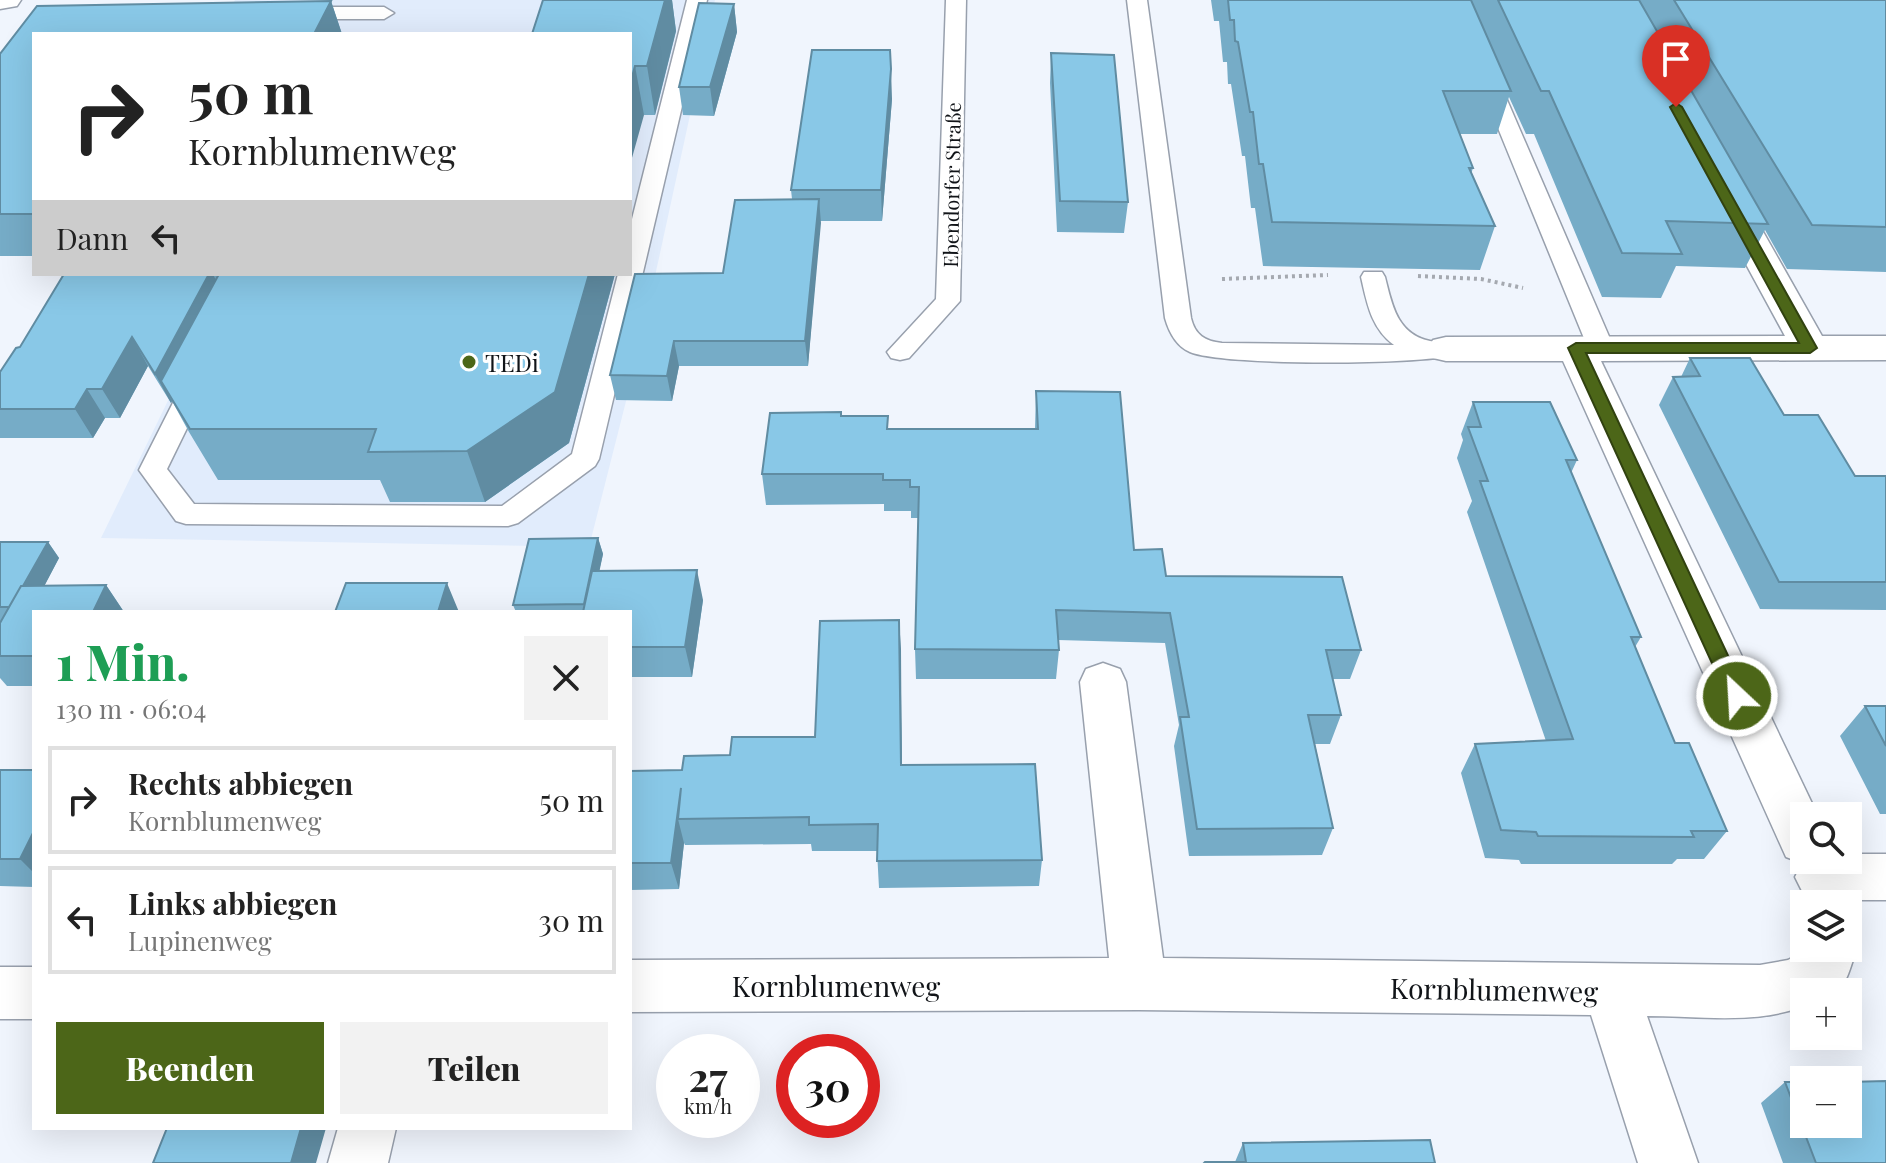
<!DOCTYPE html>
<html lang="de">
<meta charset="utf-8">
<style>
body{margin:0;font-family:"Playfair Display",serif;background:#f2f2f2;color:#222;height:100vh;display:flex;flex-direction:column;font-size:30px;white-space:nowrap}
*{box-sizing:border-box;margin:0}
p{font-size:26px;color:#767676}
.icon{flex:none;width:44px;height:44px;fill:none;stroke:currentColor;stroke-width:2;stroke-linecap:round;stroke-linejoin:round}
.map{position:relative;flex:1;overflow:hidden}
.drawer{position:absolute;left:32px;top:610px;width:600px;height:520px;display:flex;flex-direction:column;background:#fff;border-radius:0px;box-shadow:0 8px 32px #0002}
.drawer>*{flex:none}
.hud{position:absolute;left:32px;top:32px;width:600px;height:244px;border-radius:0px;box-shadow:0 8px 32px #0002;background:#fff;color:#222;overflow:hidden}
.buttons{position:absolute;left:1790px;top:802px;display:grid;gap:16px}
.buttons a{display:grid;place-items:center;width:72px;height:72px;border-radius:0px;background:#fff;box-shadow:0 8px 32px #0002;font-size:40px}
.speed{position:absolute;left:656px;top:1034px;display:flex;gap:16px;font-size:40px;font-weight:700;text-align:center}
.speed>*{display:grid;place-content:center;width:104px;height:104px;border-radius:50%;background:#fff;box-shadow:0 8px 32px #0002;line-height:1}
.speed small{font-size:20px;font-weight:400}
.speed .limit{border:12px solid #d22;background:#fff;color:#111}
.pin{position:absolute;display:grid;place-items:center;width:68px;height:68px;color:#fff;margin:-82px -34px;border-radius:50% 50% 50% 0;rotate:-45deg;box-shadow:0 0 8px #0007}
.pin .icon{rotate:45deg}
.me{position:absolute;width:88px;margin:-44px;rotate:335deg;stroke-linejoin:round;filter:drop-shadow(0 0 6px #0008)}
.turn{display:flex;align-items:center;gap:28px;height:168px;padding:0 24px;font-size:36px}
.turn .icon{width:104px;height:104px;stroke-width:2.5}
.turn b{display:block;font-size:56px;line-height:68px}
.then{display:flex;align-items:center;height:76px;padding:0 24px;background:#0003;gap:16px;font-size:30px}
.round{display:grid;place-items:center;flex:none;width:84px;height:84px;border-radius:0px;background:#f2f2f2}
.head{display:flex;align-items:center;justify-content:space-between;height:136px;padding:0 24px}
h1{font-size:48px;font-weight:800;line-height:60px;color:#1e9e55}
.primary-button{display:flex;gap:16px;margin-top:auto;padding:16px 24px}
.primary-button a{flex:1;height:92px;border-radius:0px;background:#4c6618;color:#fff;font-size:32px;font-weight:800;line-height:92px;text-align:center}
.primary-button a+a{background:#f2f2f2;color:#222}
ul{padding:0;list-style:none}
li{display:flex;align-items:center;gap:24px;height:108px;margin:0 16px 12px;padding:0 8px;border:4px solid #e0e0e0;border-radius:0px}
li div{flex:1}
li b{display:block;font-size:30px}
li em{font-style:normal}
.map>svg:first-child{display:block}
.built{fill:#e1ecfc}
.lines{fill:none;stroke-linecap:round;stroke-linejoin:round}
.lane-casing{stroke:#98a0ad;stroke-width:3}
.street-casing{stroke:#98a0ad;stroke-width:3}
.secondary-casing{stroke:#98a0ad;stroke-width:3}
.path{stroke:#a5a9b0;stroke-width:4;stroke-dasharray:3 4;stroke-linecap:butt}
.lane{fill:#fff;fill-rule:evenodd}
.street{fill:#fff;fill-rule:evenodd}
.secondary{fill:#fff;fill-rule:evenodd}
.wall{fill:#76acc7}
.shaded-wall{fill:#608ca2}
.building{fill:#89c8e7;stroke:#608ca2;stroke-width:2}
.route{fill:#4c6618;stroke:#314210;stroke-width:2}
.poi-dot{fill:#4c6618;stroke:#fff;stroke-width:3}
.labels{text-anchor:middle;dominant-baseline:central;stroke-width:6;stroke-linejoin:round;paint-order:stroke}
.far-street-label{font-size:20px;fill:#111418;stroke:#fff}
.poi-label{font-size:24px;fill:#111418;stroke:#fff;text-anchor:start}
.near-street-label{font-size:28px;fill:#111418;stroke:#fff}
</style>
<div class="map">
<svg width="1886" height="1163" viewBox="0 0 1886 1163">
<rect width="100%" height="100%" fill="#f0f5fd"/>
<path class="built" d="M235,0H715L639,350L589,547L101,538L218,298L72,274H630V34H214Z"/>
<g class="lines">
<defs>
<path id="lane" d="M687,0H707L599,459L595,466L518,523L508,526L186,524L176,521L139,470L184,381L188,375L197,372L206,375L210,381L167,469L194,504L502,506L572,454L618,274H630V227Z
M946,0H966L960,301L909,358L900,360L891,358L887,352L936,299Z
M1127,0H1147L1191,318C1195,335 1205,341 1222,343L1394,345C1371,328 1367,303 1361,277L1364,272H1382L1385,277C1392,305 1397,334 1430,341C1438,343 1446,341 1455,343L1459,349L1455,355C1417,365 1223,366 1190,352C1176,346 1169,332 1165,318Z
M238,7H384L394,13L384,19H244L235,34H215L231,9Z
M1488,73L1498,79L1614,348L1610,354L1601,356L1592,354L1588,348L1478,79Z"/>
<path id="street" d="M1727,188L1739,191L1744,198L1822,336H1886V360L1601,361L1818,816H1804V860H1848V854H1886V900H1821L1803,893L1795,877L1802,863L1786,857L1563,361H1446L1433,358L1427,349L1433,340L1446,337L1785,336L1710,198L1715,191Z
M1103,663L1120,669L1126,682L1163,958L1760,965L1788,960L1801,953L1804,946L1848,948V930L1857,948C1843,988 1848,992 1804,992V1006C1756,1025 1698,1016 1647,1016L1698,1163H1638L1591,1015L1139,1010L630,1012V960L1109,958L1080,682L1086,669Z
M0,967H34V1019H0Z
M338,1128H396L388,1163H328Z"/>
<path id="secondary" d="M0,0H21L17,6L0,9Z"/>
</defs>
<use href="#lane" class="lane-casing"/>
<use href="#street" class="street-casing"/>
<use href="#secondary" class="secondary-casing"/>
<path class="path" d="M1418,276L1481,279L1523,288
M1222,279L1328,275"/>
<use href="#lane" class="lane"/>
<use href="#street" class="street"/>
<use href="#secondary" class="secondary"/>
</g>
<path class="wall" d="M543,0H672L676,31L655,115H644Z
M1211,0H1886V272L1787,269L1765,230L1745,268L1676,266L1661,298L1602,297L1534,134H1526L1509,97L1497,134H1460L1473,168L1471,174L1495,226L1480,270L1263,266L1255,208H1251L1245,156H1242L1231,84H1228L1227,62H1223L1219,21H1214Z
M331,1L342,34H34V256H0V54L37,6Z
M734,4L737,32L714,116L683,115L679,87Z
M1051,53L1128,202L1124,233L1057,232L1050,83Z
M892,99L882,221H820L808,366H679L672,401L616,400L610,375L723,273L792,199L791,190Z
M64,274H615L569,443L485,502H390L380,480H218L189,432L172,401L171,403L148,366L120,418H105L93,438H0V409L20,347Z
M1690,358L1784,415L1855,476H1886V610L1760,609L1659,405L1673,377H1681Z
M1036,391L1134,550L1166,576L1361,650L1350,679H1333L1341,715L1330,744H1315L1333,828L1322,855L1189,856L1174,746L1179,725L1165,643L1058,640L1059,650L1056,679H916L915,649L918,518H911V511H884V504L766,505L762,474L841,416H888V429H1035Z
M1473,402L1577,460L1571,473L1641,637L1635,647L1675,743L1727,831L1704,859H1677L1672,864H1521L1519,860L1485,858L1461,773L1475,744L1546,741L1467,512L1472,501L1457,458L1463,440L1461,434Z
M598,538L603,554L599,571L703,600L692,677H630V612H516L513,605Z
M0,542H48L59,558L44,586L106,585L124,612H34V686H7L0,678Z
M899,620L902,765L1042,860L1039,886L879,888L877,851H812L811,844L685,845L684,843L679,889L630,890V771L682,770L730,755L815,737Z
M1865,706H1886V814H1880L1840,736Z
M0,770H34V887L0,886Z
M1785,1082L1886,1163H1783L1761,1103Z
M1243,1143L1435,1163L1235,1162Z"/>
<path class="shaded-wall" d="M665,0H672L676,31L655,115L647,66Z
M331,1L342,34H314Z
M734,4L737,32L714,116L710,87Z
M635,66L644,115L630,165V84Z
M891,69L892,99L882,221L881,190Z
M819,199L821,223L808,366L805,341Z
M209,274H213L225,300L161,381L172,401L171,403L155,374Z
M589,274H615L569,443L485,502L467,451Z
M132,337L148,366L120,418L102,389Z
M674,341L679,366L672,401L667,376Z
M87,389L105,418L93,438L75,409Z
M598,538L603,554L591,612H586L584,604Z
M48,542L59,558L25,623L12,607Z
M697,570L703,600L692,677L685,647Z
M447,583L459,612H438Z
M106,585L124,612H93Z
M899,620L901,649L902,793L901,765Z
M681,788L678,819L684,843L679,889L671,863Z
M34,831V873L20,859Z
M301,1128H326L316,1163H291Z"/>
<path class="building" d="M543,0H665L647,66H635L630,84V34H532Z
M1228,0H1471L1511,91H1443L1473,168H1469L1495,226L1272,222L1263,164H1259L1253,112H1250L1238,42L1235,41L1234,20H1230Z
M1498,0H1639L1768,224L1666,221L1682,254L1622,253L1549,91H1541Z
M1674,0H1886V227L1812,225Z
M331,1L314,34H34V214H0V54L37,6Z
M699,3L734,4L710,87H679Z
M812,50H890L891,69L881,190H791Z
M1051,53L1114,55L1128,202L1060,201Z
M819,199L805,341H674L667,376L610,375L635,274L723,273L735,200Z
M64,274H209L155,374L132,337L102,389H87L75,409H0V372L16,348L20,347Z
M219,274H589L555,392L467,451L368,452L376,429H190L161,381Z
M1690,358H1750L1784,415H1818L1855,476H1886V582H1779L1673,377L1700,376Z
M1036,391L1120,392L1134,550L1162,549L1166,576L1342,577L1361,650H1326L1341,715H1308L1333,828L1197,829L1180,717H1189L1170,613L1056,610L1059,650L915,649L919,487H910V480H883V474H762L770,413L841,412V416H888L887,429H1038Z
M1473,402H1550L1577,460H1566L1641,637H1631L1675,743H1689L1727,831H1691L1694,837L1538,836L1536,832L1501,830L1475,744L1573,739L1480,481H1488L1468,427H1481Z
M598,538L584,604L513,605L529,539Z
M0,542H48L23,586H21L9,607H0Z
M697,570L685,647H630V612H583L592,571Z
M346,583H447L438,612H335Z
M106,585L93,612H34V656H0V623L21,586Z
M899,620L901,765L1035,764L1042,860L877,861L878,824L809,825V817L678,819L681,788L671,863H630V771L682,770L684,756L730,755L732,737H815L820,621Z
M1865,706H1886V746Z
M0,770H34V831L20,859H0Z
M1886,1081V1163H1816L1785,1082H1804V1124H1848V1082Z
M167,1128H301L291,1163H153Z
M1430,1140L1435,1163H1204L1205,1162H1246L1243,1143Z"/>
<path class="route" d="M1676,103L1682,107L1817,348L1810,353H1586L1747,696L1744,701H1730L1727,696L1568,348L1576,343H1799L1670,107Z"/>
<circle class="poi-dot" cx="469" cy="362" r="8"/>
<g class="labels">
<g class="far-street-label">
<text transform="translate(951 185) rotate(-89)">Ebendorfer Straße</text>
</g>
<g class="poi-label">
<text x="485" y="362">TEDi</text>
</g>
<g class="near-street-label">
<text x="836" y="985">Kornblumenweg</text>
<text transform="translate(1494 989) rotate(1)">Kornblumenweg</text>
</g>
</g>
</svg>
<div class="buttons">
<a><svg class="icon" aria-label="search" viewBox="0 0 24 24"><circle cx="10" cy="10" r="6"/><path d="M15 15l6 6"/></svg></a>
<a><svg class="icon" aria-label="layers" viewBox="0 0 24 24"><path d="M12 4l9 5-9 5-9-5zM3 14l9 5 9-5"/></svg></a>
<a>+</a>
<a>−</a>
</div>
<div class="speed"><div>27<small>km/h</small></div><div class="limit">30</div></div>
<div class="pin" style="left:1676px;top:107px;background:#d93025"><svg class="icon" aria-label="arrive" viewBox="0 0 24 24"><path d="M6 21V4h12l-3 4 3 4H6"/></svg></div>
<svg class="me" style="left:1737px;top:696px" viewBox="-20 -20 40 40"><circle r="17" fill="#4c6618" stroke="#fff" stroke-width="3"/><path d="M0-11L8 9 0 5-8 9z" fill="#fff"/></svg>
<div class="hud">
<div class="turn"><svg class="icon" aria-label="right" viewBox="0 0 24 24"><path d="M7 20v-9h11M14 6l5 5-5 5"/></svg><div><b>50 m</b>Kornblumenweg</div></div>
<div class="then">Dann<svg class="icon" aria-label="left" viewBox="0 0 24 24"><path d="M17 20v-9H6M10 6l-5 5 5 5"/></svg></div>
</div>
<section class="drawer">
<div class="head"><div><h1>1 Min.</h1><p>130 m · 06:04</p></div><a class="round"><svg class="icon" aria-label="close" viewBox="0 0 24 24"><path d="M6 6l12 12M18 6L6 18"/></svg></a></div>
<ul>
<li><svg class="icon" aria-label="right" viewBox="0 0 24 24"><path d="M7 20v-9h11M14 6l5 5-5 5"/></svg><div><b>Rechts abbiegen</b><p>Kornblumenweg</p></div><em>50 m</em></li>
<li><svg class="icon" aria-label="left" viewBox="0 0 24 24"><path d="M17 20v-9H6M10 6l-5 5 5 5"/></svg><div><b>Links abbiegen</b><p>Lupinenweg</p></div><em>30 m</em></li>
</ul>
<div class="primary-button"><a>Beenden</a><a>Teilen</a></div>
</section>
</div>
